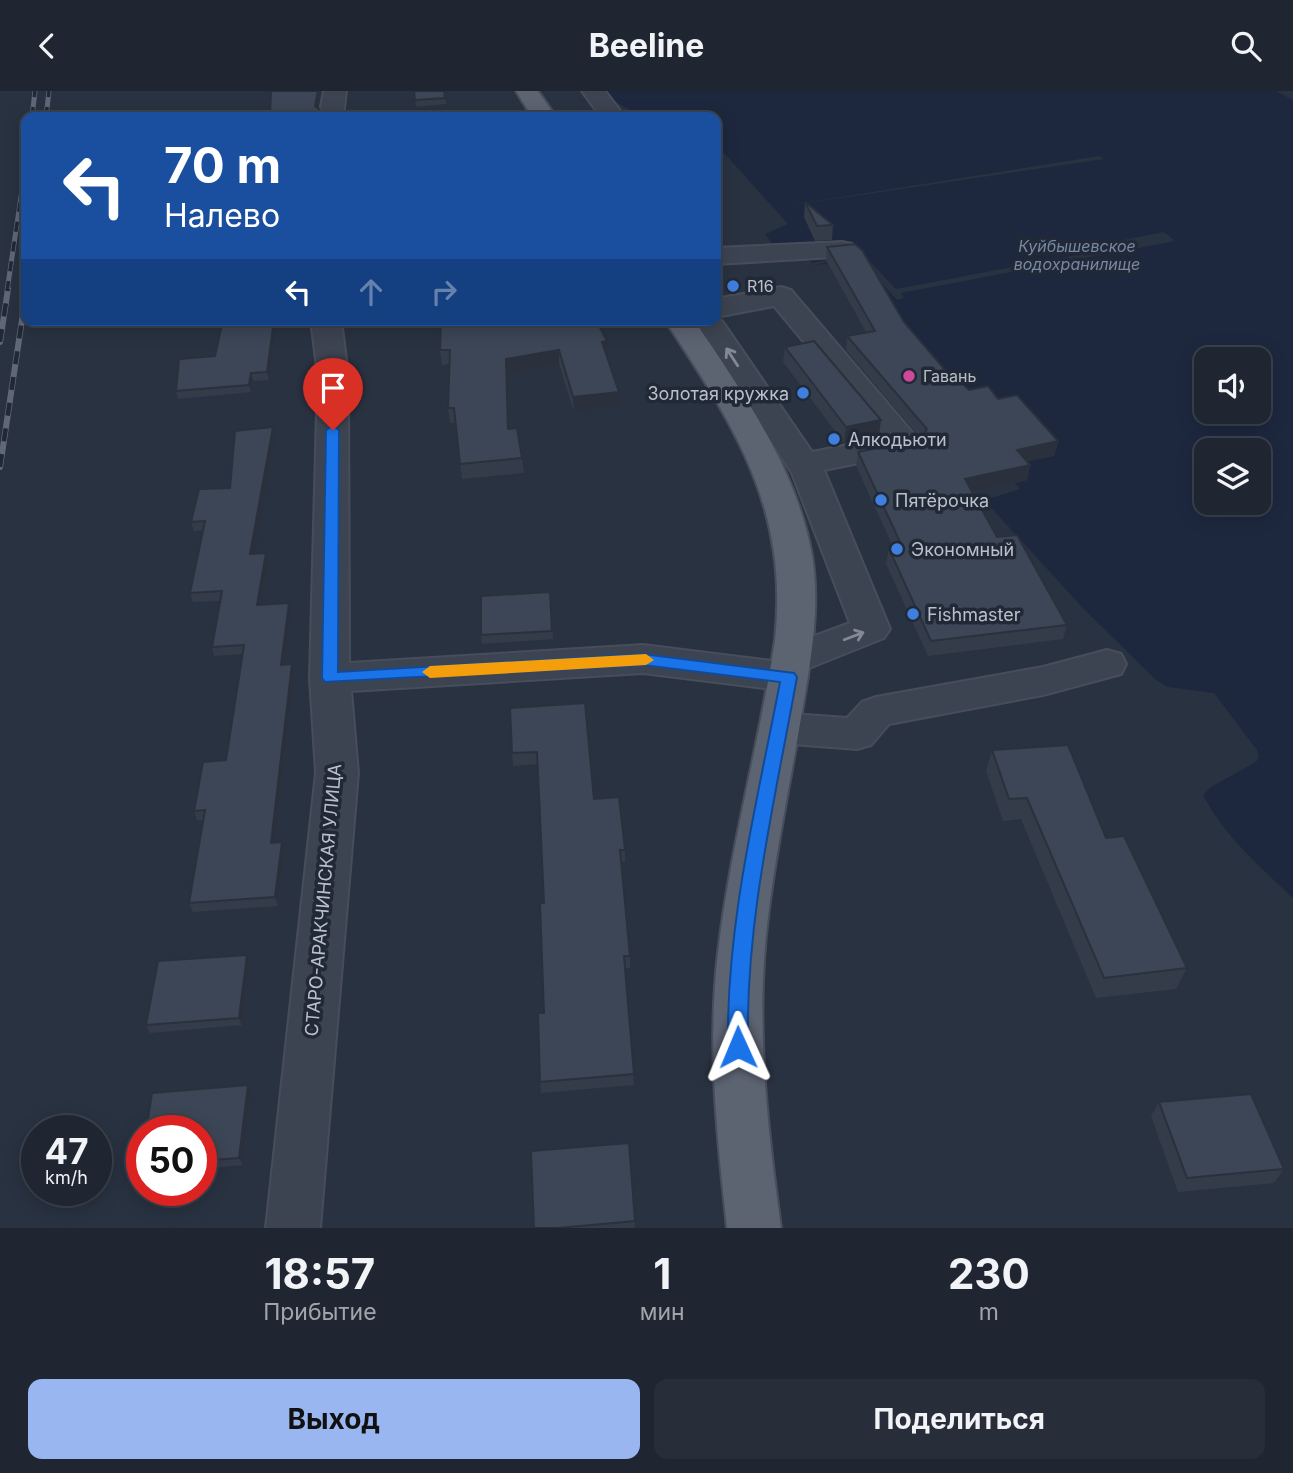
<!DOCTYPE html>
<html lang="ru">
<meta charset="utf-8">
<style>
body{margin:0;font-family:Inter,sans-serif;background:#272e39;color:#f1f3f6;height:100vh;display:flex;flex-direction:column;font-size:26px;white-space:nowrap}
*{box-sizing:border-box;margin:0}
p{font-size:23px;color:#a1a5ab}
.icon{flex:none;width:38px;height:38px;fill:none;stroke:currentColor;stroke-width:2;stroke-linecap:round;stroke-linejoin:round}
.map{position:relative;height:1137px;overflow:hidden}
.sheet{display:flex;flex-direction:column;background:#1f2631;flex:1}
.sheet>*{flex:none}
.top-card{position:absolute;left:21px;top:21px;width:700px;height:214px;border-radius:14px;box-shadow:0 4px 18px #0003,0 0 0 2px #3c434d;background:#1a4fa0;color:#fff;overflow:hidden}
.controls{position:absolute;left:1194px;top:256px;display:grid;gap:14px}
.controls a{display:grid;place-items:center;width:77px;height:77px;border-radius:14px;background:#1f2631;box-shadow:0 4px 18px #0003,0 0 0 2px #3c434d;font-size:35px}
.speed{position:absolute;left:21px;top:1024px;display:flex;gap:14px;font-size:35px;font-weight:700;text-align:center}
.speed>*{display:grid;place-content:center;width:91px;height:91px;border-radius:50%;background:#1f2631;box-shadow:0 4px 18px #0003,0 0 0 2px #3c434d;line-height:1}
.speed small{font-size:18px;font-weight:400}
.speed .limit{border:10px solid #d22;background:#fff;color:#111}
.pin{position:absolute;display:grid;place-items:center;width:60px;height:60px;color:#fff;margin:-72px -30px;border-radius:50% 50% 50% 0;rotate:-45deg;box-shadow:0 0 7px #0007}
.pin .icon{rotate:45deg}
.me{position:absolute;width:77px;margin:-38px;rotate:359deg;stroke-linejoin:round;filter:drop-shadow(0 0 5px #0008)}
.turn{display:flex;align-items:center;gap:24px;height:147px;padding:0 28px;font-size:32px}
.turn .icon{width:91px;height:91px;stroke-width:2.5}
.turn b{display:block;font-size:49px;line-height:60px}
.lanes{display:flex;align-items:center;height:66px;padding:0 28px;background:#0003;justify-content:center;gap:35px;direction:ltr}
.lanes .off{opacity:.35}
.eta{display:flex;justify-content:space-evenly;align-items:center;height:119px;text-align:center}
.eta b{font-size:42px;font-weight:700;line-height:49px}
.action{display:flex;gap:14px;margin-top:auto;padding:14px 28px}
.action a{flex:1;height:80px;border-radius:14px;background:#9ab6f0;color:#111;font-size:28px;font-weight:700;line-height:80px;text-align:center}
.action a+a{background:#272e39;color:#f1f3f6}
header{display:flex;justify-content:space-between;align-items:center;height:91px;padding:0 28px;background:#1f2631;font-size:32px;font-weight:700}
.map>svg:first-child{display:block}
.water{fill:#1d283f;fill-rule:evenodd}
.pier{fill:#293241}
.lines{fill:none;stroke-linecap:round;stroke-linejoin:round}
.minor-casing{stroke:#474d5a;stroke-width:4}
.major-casing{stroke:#474d5a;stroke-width:4}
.minor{fill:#3d4451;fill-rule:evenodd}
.major{fill:#5c6371;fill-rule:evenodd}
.rail-far1-casing{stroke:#606877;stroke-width:5}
.rail-casing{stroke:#606877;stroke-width:6}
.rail-far1{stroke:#222936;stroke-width:3.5;stroke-dasharray:10;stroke-linecap:butt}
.rail{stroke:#222936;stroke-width:4.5;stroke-dasharray:13;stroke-linecap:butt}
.wall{fill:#343c4a}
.shaded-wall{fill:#2a313c}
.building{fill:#3c4656;stroke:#2a313c;stroke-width:2}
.oneway{stroke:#828894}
.route{fill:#1a73e8;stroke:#114b97;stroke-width:2}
.slow{fill:#f59e0b}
.shop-dot{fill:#3f7fe0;stroke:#222936;stroke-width:2.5}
.hotel-dot{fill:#d1479c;stroke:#222936;stroke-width:2.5}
.labels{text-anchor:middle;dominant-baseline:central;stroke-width:7;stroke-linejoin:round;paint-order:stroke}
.far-water-label{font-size:16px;font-style:italic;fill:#7788a6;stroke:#222936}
.far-poi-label{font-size:16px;fill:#bac0cb;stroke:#222936;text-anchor:start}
.poi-label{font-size:18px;fill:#bac0cb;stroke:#222936;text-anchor:start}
.street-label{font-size:18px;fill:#bac0cb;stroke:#222936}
</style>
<header><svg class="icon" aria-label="back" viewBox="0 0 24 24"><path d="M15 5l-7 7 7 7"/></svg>Beeline<svg class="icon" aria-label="search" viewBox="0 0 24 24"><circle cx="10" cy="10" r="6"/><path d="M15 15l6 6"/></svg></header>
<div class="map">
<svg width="1293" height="1137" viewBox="0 0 1293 1137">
<rect width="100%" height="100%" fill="#293241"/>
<path class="water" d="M595,0H1276L1293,9V807C1259,775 1225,746 1203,704L1211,696L1256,671L1259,667L1257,659L1214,602L1168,596L1156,589L1081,515L986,411L988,408L1020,398L1007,383L1031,375L955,308L854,170L813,174L809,167L776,158L765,143L788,133L716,53V26H644ZM1206,268H1258V320H1206ZM1206,359H1258V411H1206Z"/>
<path class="pier" d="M1099,65L1104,68L772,117Z
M1164,141L1175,150L901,202L904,207L897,209L858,166L813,174L812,172L862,162L896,198L1125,155L1128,153L1123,149Z"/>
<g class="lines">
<defs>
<path id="minor" d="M324,0H346L343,26H319Z
M582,0H605L625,26H601Z
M842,151L852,153L856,159L852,165L716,173V157Z
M781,196L791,199L922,353L918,360L824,379L890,538L884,547L804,579L808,586L803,596L789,600L643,582L351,600L358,682L320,1137H266L316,682L310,587L318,284L311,229H341L348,284L349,572L643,554L772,570L777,559L850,532L792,382L702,244L671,238L666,232L668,229L722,230L812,361L884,347L774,215L716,226V208Z
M1107,559L1121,563L1126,573L1121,583L1043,604L889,633L871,654L857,658L779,652L765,648L759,637L765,626L779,622L847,627L862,611L876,606L1043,576Z"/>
<path id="major" d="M516,0H538L556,26H532Z
M665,229H694C743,302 796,376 812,464C821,518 810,574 801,627C790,693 776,759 768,826C755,930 767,1034 781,1137H727C717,1046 707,953 718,862C730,757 759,654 775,549C789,416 734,335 665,229Z"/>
</defs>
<use href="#minor" class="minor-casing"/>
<use href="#major" class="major-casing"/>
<use href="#minor" class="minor"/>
<use href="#major" class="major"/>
<defs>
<path id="rail-far1" d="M32,26L35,0
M46,26L49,0
M7,200L26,72"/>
<path id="rail" d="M0,251L8,198
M0,376L26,202"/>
</defs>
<use href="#rail-far1" class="rail-far1-casing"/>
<use href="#rail" class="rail-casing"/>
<use href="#rail-far1" class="rail-far1"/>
<use href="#rail" class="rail"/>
</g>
<path class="wall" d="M414,0L445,7L446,13L416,16Z
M805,111L833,134L832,149L815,150L804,126Z
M827,156L904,231L957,293L969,299L998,308L1058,350L1054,365L1027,370L1030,374L1027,389L972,401L997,446L1067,534L1063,548L928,565L886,473L889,458H894L856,375L858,361L921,348L846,259L847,245L866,241L826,169Z
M223,229H277L269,289L253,290L251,301L178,308L176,300L215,265Z
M441,229H496L608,265H606L619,316L574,321L559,273L508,282L509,338L522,367L524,382L462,388L455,332H450L448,317L449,273L442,274L440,259Z
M785,256L879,345L844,352L783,271Z
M275,345L254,462L268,471L261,514L291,521L284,574L294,582L275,751L284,760L278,815L193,821L189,812L203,729H197L194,720L226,669L243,563L214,565L212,556L220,510L193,511L190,502L203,439L194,440L191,431L230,397Z
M550,501L553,548L482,553L481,544Z
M510,617L594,708L625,759V771H621L630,865V877H625L634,994L541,1002L540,991L544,922V812L538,673L513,675Z
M992,659L1106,747L1187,877L1176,898L1096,907L1021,728L1003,730L986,680Z
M247,864L250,871L242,934L150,942L146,934Z
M251,1001L243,1074L201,1078V1040Z
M1159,1011L1284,1078L1274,1092L1178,1101L1151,1025Z
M635,1130V1137H534Z"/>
<path class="shaded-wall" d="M318,0H319V10L316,25L315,15Z
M274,229H277L269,289L267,281Z
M607,250L608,265L602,266V251Z
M559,259V273L508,282L509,353L506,268Z
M251,282L253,290L251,301L249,294Z
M619,301V316L574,321L573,306Z
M881,329L879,345L844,352L846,336Z
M273,336L275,345L253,472L250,463Z
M1058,350L1054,365L1014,373L1017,359Z
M1030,374L1027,389L962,403L965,388Z
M266,462L268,471L260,523L257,514Z
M289,512L291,521L283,583L281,574Z
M292,573L294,582L274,760L271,752Z
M282,751L284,760L278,815L275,806Z
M247,864L250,871L242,934L239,927Z
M248,994L251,1001L243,1074L239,1067Z"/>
<path class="building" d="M271,0H318L315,15L319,18L318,24L307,25V26H273V25H270Z
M414,0H444L445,7L415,9Z
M805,111L833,134L817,135Z
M855,153L862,159L904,231L957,293L962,292L969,299L988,295L998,308L1017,304L1058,350L1017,359L1030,374L965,388L997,446L1017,444L1067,534L931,550L889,458L903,457L858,361L921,348L927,338L847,245L875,240L827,156Z
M223,229H274L267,281L251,282L249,294L176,300L179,268L215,265Z
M441,229H596L607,250L602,251L619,301L573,306L559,259L506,268L508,338L517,337L522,367L460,373L454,317H448L450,259H440Z
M814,250L881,329L846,336L785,256Z
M273,336L250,463L266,462L257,514L289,512L281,574L292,573L271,752L282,751L275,806L189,812L205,719L194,720L203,671L226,669L244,554L212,556L222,500L190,502L205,430L191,431L199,398L230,397L235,340Z
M550,501L552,540L481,544V505Z
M585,612L594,708L619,706L625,759H620L630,865H624L634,983L540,991L538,922H544L540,812H544L537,661L512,662L510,617Z
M1068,654L1106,747L1124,745L1187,877L1104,887L1027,707L1009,708L992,659Z
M247,864L239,927L146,934L158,870Z
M248,994L239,1067L201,1070V1040H146L152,1002Z
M1251,1003L1284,1078L1187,1087L1159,1011Z
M629,1052L635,1130L558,1137H534L531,1060Z"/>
<defs><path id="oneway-shaft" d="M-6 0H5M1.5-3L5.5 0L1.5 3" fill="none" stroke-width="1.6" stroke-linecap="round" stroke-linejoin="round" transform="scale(1.75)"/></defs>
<g class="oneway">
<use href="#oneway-shaft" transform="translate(732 266) rotate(-123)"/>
<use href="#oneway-shaft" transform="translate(854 545) rotate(-21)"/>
</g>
<path class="route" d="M333,335L339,339L338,581L643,563L794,582L797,586C775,709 745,831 748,956L745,962L738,965L731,962L728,956C726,832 757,712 780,591L643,574L325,591L322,587L326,339Z"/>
<path class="slow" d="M646,563L654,569L646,574L430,587L422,581L430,575Z"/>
<g class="shop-dot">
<circle cx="733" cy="195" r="7"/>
<circle cx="803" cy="302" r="7"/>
<circle cx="834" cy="348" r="7"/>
<circle cx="881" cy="409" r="7"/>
<circle cx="897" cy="458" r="7"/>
<circle cx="913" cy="523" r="7"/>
</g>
<circle class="hotel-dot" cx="909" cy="285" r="7"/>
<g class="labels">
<g class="far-water-label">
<text x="1077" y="155">Куйбышевское<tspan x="1077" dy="18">водохранилище</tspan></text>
</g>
<g class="far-poi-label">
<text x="747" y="195">R16</text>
<text x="923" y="285">Гавань</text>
</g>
<g class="poi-label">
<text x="789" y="302" text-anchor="end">Золотая кружка</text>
<text x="848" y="348">Алкодьюти</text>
<text x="895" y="409">Пятёрочка</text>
<text x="911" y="458">Экономный</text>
<text x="927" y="523">Fishmaster</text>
</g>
<g class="street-label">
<text transform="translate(323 809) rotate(-85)">СТАРО-АРАКЧИНСКАЯ УЛИЦА</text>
</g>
</g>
</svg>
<div class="controls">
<a><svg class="icon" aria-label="sound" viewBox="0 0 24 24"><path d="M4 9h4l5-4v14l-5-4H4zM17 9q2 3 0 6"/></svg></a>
<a><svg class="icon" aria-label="layers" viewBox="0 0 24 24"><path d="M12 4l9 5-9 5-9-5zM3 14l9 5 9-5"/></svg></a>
</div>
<div class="speed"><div>47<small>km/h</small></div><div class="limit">50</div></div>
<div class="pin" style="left:333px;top:339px;background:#d93025"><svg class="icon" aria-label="arrive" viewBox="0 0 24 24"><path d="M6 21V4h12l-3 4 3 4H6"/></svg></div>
<svg class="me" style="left:738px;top:956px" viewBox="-20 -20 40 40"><path d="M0-17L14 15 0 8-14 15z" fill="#1a73e8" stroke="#fff" stroke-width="4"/></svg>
<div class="top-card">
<div class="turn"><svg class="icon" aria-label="left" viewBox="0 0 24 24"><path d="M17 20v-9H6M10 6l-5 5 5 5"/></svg><div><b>70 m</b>Налево</div></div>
<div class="lanes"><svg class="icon" aria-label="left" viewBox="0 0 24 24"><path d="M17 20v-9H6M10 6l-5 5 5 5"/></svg><svg class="icon off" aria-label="ahead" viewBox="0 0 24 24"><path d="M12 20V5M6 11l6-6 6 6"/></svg><svg class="icon off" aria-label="right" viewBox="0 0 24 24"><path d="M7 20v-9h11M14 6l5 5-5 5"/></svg></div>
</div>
</div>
<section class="sheet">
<div class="eta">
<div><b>18:57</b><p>Прибытие</p></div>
<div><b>1</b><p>мин</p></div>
<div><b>230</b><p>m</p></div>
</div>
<div class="action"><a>Выход</a><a>Поделиться</a></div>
</section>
